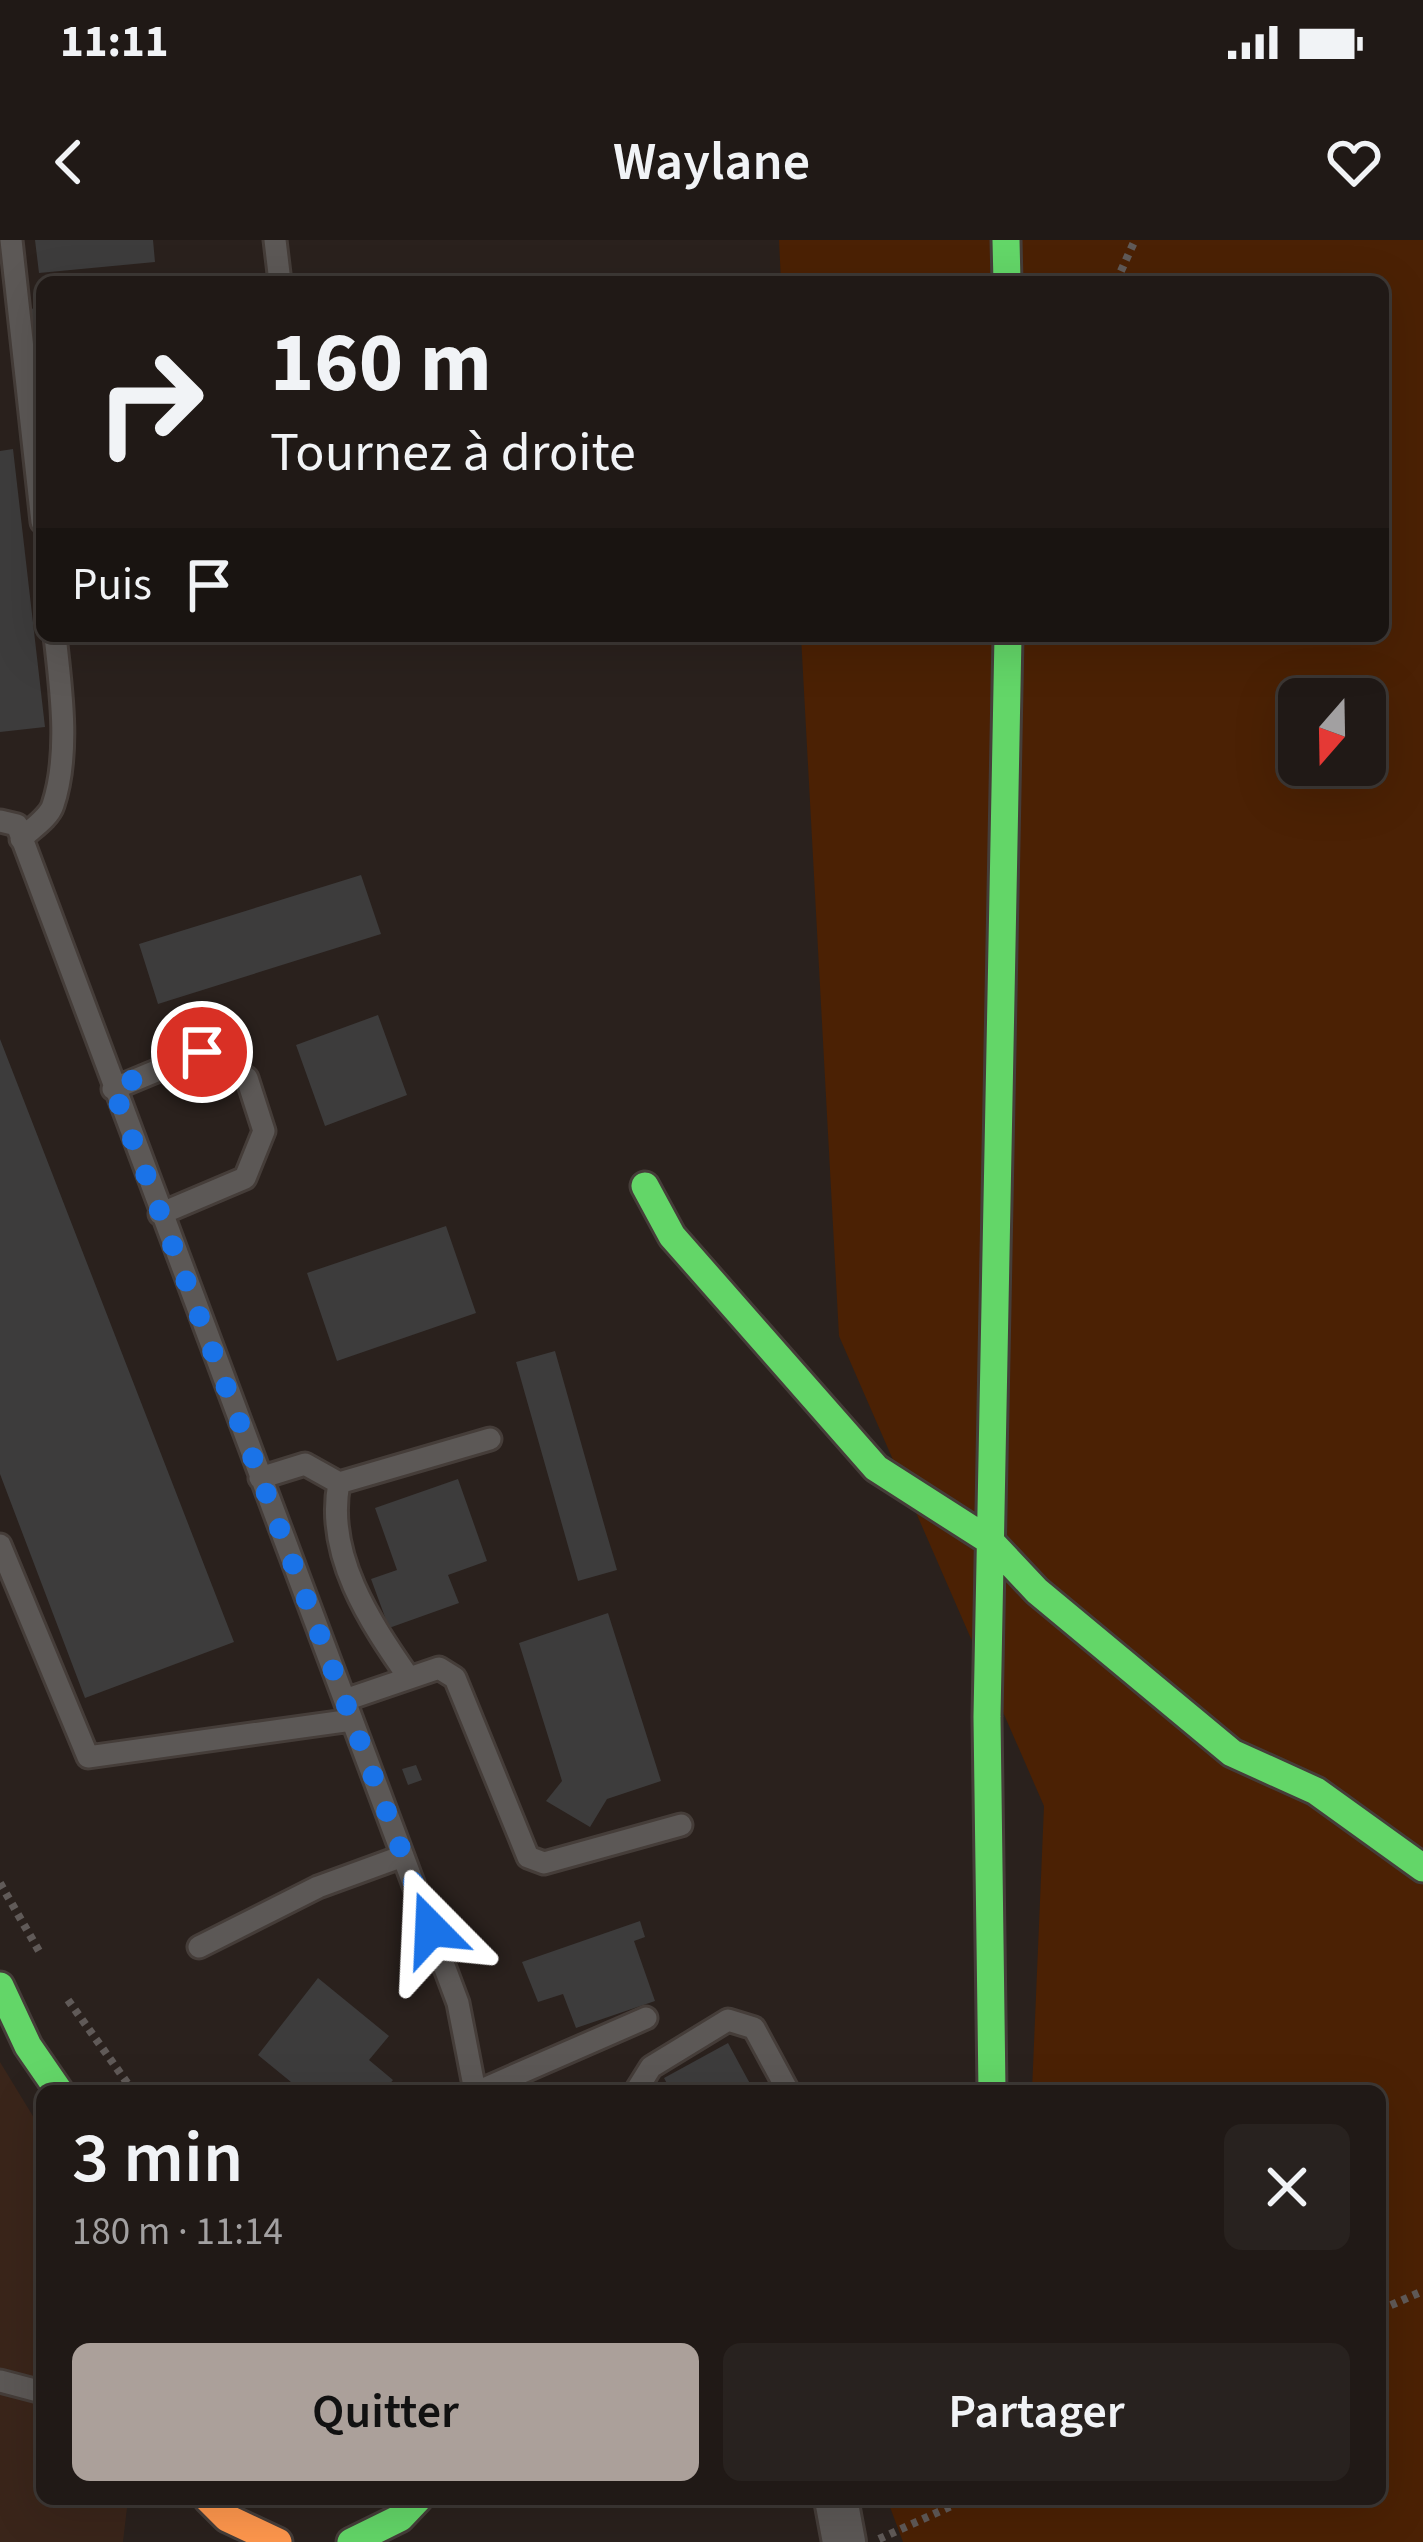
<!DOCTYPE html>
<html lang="fr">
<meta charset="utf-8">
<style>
body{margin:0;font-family:"Source Sans 3",sans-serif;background:#28221f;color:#f1f3f6;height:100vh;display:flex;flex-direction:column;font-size:45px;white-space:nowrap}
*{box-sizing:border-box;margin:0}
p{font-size:39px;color:#a2a0a1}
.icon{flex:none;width:66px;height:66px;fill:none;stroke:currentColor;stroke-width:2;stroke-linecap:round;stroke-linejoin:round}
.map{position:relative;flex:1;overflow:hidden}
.details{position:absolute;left:36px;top:1845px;width:1350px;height:420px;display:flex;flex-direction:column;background:#201916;border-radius:18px;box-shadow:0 12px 48px #0002,0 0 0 3px #3d3835}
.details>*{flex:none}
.guide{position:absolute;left:36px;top:36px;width:1353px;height:366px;border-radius:18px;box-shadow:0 12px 48px #0002,0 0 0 3px #3d3835;background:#201916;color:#f1f3f6;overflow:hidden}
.needle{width:78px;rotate:200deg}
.buttons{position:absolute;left:1278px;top:438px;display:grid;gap:24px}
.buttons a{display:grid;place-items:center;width:108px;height:108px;border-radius:18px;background:#201916;box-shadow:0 12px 48px #0002,0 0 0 3px #3d3835;font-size:60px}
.pin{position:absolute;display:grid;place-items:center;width:102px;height:102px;color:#fff;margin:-51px;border:6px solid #fff;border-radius:50%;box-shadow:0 3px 12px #0007}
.me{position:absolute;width:132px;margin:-66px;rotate:339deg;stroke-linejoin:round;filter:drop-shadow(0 0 9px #0008)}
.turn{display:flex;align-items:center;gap:42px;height:252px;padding:0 36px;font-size:54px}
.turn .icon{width:156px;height:156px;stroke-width:2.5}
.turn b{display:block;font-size:84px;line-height:102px}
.then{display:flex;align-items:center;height:114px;padding:0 36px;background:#0003;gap:24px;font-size:45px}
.round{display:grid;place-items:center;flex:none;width:126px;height:126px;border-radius:18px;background:#28221f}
.head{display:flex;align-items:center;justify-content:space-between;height:204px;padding:0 36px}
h1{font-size:72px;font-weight:600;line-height:90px}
.action{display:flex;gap:24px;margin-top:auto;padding:24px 36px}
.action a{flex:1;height:138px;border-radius:18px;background:#aba09a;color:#111;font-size:48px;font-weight:600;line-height:138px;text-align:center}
.action a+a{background:#28221f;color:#f1f3f6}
.status{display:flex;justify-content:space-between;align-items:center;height:84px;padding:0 60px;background:#201916;direction:ltr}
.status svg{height:33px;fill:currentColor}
header{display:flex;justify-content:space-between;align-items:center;height:156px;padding:0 36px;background:#201916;font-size:54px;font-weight:600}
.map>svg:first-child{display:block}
.built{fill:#3a251a}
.green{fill:#4b2104;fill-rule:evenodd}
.building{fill:#3d3c3c}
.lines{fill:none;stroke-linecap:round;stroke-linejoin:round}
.lane-casing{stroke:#453d39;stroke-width:27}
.street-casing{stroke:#453d39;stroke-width:48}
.fast-casing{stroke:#453d39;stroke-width:33}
.slow-casing{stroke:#453d39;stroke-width:33}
.path{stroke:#605a58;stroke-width:8;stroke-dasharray:6 6;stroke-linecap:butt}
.lane{stroke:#5c5856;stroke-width:21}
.street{stroke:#5c5856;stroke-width:42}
.fast{stroke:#63d668;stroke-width:27}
.slow{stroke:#ff974d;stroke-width:27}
.route{stroke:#1a73e8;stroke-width:21;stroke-dasharray:0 37.8}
</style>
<div class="status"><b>11:11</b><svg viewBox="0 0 49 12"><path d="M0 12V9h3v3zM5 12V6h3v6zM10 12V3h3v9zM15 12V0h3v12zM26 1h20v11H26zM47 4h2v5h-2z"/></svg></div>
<header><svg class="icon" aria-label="back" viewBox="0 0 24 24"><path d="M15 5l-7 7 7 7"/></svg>Waylane<svg class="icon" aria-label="heart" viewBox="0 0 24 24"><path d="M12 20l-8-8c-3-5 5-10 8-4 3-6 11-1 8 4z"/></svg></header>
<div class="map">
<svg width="1423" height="2302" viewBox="0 0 1423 2302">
<rect width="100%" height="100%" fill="#2a211d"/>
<path class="built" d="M0,1822L42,1891V2259H128L123,2302H0Z"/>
<path class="green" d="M779,0H1423V2302H903L887,2259H1380V1851H1032L1044,1566L839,1096L801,396H1383V42H781ZM1299,459H1365V525H1299Z"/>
<path class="building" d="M35,0H153L155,22L39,33Z
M42,68V164H39L29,69Z
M13,209L45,487L0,492V211Z
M361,635L381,694L158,764L139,704Z
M378,775L407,855L325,886L296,805Z
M0,799L234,1402L85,1458L0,1234Z
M446,986L476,1073L337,1121L307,1033Z
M555,1111L617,1330L578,1341L516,1122Z
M458,1239L487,1321L448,1335L459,1363L389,1388L371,1339L397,1330L375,1268Z
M608,1373L661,1541L607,1559L590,1587L546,1561L562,1541L519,1403Z
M416,1525L422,1540L408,1545L402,1529Z
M640,1681L645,1697L634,1701L655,1761L576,1788L563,1754L538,1762L522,1722Z
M318,1738L389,1796L369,1820L393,1840L384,1851H302L258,1815Z
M728,1803L754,1851H671L664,1838Z"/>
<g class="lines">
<defs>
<path id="lane" d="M11,0L42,282
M275,0L280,42
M0,581L17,585L458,1763L475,1851
M21,599C31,589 49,578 53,565C70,514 61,449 55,396
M113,849L202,812L247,838L264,891L245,938L160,974
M260,1238L305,1224L339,1243
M0,1305L88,1517L352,1480
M409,1438C370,1382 325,1315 339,1243L490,1199
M345,1460L439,1428L455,1438L528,1617L544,1623L681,1585
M199,1707L318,1647L403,1616
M479,1851L646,1778
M636,1851L651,1827L728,1780L754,1788L788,1851
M0,2141L42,2152"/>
<path id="street" d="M836,2259L844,2302"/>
<path id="fast" d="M1006,0L1007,42
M645,946L672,996L876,1228L990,1301L1037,1351L1232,1513L1316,1551L1423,1628
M0,1746L28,1806L59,1851
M992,1851L987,1477L1008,396
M351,2302L400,2278L418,2259"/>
<path id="slow" d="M208,2259L227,2278L278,2302"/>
</defs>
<use href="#lane" class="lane-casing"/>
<use href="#street" class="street-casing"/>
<use href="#fast" class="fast-casing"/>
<use href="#slow" class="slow-casing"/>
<path class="path" d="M1116,42L1135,0
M0,1643L39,1711
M68,1760L133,1851
M1380,2070L1423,2051
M879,2299L967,2259"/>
<use href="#lane" class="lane"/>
<use href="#street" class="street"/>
<use href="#fast" class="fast"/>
<use href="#slow" class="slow"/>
</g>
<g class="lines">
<path class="route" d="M202,812L113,848L431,1689"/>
</g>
</svg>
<div class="buttons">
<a><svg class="needle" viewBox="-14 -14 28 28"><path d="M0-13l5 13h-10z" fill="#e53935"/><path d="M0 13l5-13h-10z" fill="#a2a0a1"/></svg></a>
</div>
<div class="pin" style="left:202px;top:812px;background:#d93025"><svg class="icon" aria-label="arrive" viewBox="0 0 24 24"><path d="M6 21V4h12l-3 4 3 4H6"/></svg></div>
<svg class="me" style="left:431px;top:1689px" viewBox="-20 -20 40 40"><path d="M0-17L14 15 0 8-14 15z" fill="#1a73e8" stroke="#fff" stroke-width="4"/></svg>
<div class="guide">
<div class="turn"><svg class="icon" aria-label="right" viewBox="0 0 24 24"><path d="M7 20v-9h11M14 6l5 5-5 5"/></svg><div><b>160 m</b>Tournez à droite</div></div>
<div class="then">Puis<svg class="icon" aria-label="arrive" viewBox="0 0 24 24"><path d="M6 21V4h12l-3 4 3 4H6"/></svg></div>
</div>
<section class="details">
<div class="head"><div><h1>3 min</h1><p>180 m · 11:14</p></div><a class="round"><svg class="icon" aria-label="close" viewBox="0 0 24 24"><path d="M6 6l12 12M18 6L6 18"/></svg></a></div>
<div class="action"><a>Quitter</a><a>Partager</a></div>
</section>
</div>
